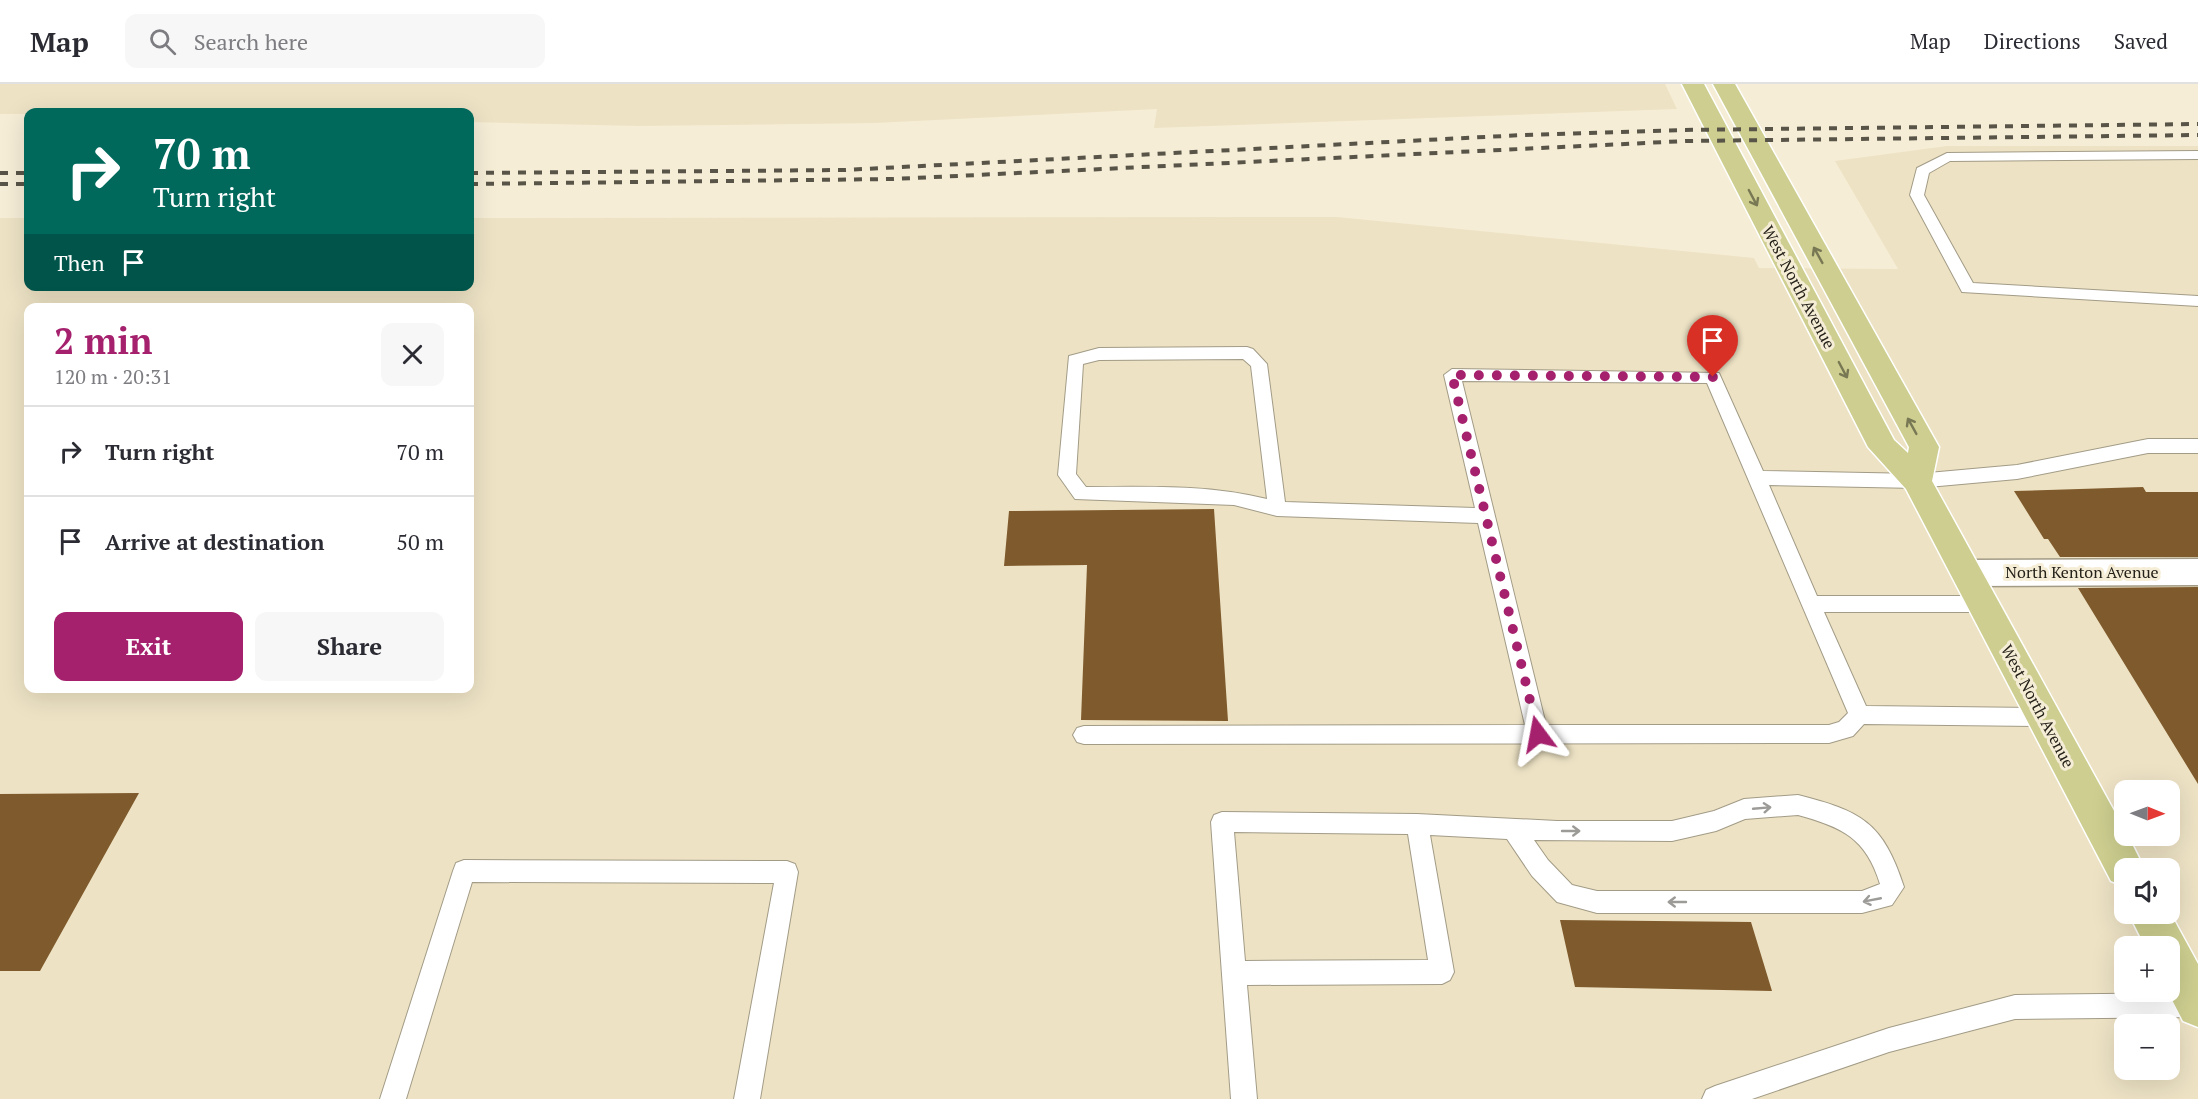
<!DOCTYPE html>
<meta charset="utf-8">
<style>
body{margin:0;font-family:"PT Serif",serif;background:#f7f7f7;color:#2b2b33;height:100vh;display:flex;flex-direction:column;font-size:22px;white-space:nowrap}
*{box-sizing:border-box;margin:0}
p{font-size:20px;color:#7c7c81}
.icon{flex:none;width:33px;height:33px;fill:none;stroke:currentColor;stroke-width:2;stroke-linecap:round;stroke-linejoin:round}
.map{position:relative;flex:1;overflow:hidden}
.side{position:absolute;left:24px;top:219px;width:450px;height:390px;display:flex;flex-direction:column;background:#fff;border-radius:12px;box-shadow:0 6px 24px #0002}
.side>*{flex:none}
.banner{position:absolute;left:24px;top:24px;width:450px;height:183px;border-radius:12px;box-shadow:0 6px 24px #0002;background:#00695c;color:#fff;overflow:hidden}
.needle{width:39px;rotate:91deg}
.tools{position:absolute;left:2114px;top:696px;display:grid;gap:12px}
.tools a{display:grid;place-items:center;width:66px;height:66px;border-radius:12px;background:#fff;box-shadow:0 6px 24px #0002;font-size:30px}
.pin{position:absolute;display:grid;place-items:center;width:51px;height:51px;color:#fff;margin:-62px -26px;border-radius:50% 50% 50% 0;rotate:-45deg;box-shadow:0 0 6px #0007}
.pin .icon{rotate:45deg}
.me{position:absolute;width:66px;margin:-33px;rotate:347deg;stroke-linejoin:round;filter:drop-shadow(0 0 4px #0008)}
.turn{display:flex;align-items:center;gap:21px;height:126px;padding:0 30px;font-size:27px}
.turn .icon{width:78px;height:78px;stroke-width:2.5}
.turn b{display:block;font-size:42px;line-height:51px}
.then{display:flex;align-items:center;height:57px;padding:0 30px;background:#0003;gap:12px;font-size:22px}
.round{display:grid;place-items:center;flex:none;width:63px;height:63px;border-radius:12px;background:#f7f7f7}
.head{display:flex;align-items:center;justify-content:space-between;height:102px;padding:0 30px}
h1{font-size:36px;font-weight:700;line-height:45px;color:#a5216d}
.button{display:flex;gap:12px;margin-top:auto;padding:12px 30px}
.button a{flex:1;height:69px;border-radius:12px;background:#a5216d;color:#fff;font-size:24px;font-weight:700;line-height:69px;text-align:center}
.button a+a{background:#f7f7f7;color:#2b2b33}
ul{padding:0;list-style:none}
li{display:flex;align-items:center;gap:18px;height:90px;padding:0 30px;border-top:2px solid #e1e1e2}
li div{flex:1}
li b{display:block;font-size:22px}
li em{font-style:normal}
header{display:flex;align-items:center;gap:36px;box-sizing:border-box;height:84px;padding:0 30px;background:#fff;border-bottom:2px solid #e1e1e2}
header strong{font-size:28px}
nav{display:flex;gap:33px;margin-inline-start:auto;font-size:21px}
.search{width:420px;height:54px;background:#f7f7f7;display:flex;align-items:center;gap:15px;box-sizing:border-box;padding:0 21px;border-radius:12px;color:#7c7c81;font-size:22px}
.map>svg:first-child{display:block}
.built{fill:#ede2c4;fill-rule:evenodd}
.building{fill:#7f5a2c}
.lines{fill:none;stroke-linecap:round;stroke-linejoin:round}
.lane-casing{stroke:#a29b86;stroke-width:2}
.street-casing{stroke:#a29b86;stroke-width:3}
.primary-casing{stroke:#fff;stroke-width:3}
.lane{fill:#fff;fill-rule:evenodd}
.street{fill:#fff;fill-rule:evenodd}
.primary{fill:#cdce8f;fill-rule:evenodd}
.rail{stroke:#585448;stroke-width:4;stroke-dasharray:8 8;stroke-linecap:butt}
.oneway{stroke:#787854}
.oneway2{stroke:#9c9b98}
.route{stroke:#a5216d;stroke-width:10;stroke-dasharray:0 18}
.labels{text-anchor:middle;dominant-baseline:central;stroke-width:6;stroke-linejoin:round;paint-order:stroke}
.street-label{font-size:16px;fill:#242119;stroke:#f6edd7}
</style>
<header>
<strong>Map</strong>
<div class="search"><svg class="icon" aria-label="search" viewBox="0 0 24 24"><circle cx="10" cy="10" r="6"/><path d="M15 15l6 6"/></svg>Search here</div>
<nav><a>Map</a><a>Directions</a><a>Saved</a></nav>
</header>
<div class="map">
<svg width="2198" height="1015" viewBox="0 0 2198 1015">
<rect width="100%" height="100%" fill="#f6edd7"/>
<path class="built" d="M0,0H1665L1677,25L1154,44L1157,25L874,39L639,42L470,38V28L0,30Z
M1947,62H2198V1015H0V134H28V202H470V134L1337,133L1754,174L1759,184L1898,185L1835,77ZM28,224H470V604H28ZM2124,706H2169V752H2124ZM2124,784H2169V830H2124ZM2124,862H2169V908H2124ZM2124,940H2169V986H2124Z"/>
<path class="building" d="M2143,403L2146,408H2198V473H2060L2048,455H2044L2014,407Z
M1214,425L1228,637L1081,636L1087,481L1004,482L1009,427Z
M2198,503V700L2078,504Z
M139,709L40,887H0V710Z
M1560,836L1751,838L1772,907L1575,903Z"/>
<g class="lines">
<defs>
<path id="lane" d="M2198,67V75L1950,77L1929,89L1924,111L1973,199L2198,212V222L1962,208L1910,111L1917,84L1947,69Z
M1247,263L1253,265L1267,280L1285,418L1475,424L1444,291L1452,285L1719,289L1763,387L1917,390L2017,381L2148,355H2198V369H2148L2017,395L1917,404L1769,401L1817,512H1984L1991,514L1994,520L1991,526L1984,528H1824L1866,622L2044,624L2051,627L2054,633L2051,639L2044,642L1864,640L1853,652L1829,659L1084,660L1077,658L1073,651L1077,644L1084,642L1525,641L1478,439L1277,432L1234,421L1075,415L1058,391L1069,272L1099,264ZM1243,275L1251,282L1267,415C1207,400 1147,403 1086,403L1076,390L1083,280L1099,276ZM1462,297L1707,299L1848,629L1839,638L1829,641H1546Z
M1798,711C1861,727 1883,738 1904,803L1892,821L1862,829H1597L1557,818L1532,792L1507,755L1430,751L1454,888L1450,896L1442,900L1247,901L1257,1015H1231L1211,738L1214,731L1222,728L1417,730L1557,737H1672L1714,727L1744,715ZM1798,731C1842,743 1866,754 1880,800L1862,807H1597L1572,801L1548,776L1534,756L1672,757L1716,747L1745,735ZM1234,748L1408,750L1428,876L1245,877Z
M464,776L787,777L795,780L798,788L760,1015H734L774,799L472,798L406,1015H380L453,787L456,779Z
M2198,909V933L2015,935L1889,968L1752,1015H1702L1706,1006L1715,1002L1889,944L2015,911Z"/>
<path id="street" d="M2198,475V501L1967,502L1955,498L1951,489L1955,480L1967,476Z"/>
<path id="primary" d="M1682,0H1704L1894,356L1908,369L1909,363L1713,0H1735L1939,363L1932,397L2124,745V752H2128L2144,784H2124V802L2111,797L1906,405L1868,363Z
M2169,827L2198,880V943L2183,937L2168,908L2169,862H2145L2129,830H2169Z"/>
</defs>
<use href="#lane" class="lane-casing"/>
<use href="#street" class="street-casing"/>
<use href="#primary" class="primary-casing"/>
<use href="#lane" class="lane"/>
<use href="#street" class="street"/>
<use href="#primary" class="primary"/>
<path class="rail" d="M0,89H28
M470,89L844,86L1523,51L1682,46L2198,40
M0,100H28
M470,100L893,95L1687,57L2198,51"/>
</g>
<defs><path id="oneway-shaft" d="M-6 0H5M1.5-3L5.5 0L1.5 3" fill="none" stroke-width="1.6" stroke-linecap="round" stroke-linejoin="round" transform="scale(1.5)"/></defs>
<g class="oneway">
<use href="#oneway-shaft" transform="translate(1753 114) rotate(62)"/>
<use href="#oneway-shaft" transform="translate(1818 171) rotate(-119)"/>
<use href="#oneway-shaft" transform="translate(1843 286) rotate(62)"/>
<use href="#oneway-shaft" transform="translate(1912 342) rotate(-119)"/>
</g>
<g class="oneway2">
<use href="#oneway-shaft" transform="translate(1762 724) rotate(-5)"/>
<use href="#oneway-shaft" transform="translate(1571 747)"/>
<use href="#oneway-shaft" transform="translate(1872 816) rotate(169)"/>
<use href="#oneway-shaft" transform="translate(1677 818) rotate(-180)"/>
</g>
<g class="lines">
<path class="route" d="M1538,650L1452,291L1713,293"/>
</g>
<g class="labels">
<g class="street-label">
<text transform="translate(1799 203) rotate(62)">West North Avenue</text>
<text x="2082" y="488">North Kenton Avenue</text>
<text transform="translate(2038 622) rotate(62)">West North Avenue</text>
</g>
</g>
</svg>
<div class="tools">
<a><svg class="needle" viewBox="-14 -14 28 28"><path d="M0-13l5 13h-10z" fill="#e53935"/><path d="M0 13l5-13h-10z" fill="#7c7c81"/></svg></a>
<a><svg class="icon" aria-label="sound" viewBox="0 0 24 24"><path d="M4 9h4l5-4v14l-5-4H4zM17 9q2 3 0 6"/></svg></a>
<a>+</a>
<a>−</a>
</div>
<div class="pin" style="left:1713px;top:293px;background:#d93025"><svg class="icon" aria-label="arrive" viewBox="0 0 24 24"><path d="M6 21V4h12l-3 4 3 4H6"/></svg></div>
<svg class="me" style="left:1538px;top:650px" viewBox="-20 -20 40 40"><path d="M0-17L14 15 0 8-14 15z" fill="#a5216d" stroke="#fff" stroke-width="4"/></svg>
<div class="banner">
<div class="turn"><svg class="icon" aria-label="right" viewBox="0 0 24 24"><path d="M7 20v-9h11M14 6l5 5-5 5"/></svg><div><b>70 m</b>Turn right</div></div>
<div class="then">Then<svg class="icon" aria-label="arrive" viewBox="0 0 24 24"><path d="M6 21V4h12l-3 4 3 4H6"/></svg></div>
</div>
<section class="side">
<div class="head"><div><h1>2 min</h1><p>120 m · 20:31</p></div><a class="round"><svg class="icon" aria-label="close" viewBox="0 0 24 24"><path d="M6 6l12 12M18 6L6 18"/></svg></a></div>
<ul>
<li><svg class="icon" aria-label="right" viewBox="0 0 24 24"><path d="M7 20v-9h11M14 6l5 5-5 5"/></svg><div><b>Turn right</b></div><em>70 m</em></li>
<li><svg class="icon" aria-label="arrive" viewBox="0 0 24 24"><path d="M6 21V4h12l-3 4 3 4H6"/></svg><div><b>Arrive at destination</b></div><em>50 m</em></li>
</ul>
<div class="button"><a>Exit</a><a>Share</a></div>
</section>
</div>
